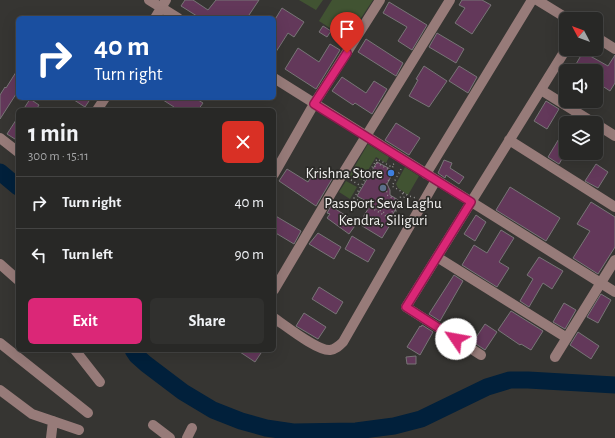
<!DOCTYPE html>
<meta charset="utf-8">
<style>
body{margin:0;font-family:"Alegreya Sans",sans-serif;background:#30302e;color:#f1f3f6;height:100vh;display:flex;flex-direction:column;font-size:15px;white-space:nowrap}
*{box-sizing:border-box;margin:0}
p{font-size:13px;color:#a5a6a7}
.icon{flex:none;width:22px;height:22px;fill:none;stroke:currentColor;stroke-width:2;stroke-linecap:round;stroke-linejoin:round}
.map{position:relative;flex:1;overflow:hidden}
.details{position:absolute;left:16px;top:108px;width:260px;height:244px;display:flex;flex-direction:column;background:#282826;border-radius:6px;box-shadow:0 4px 16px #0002,0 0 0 1px #444443}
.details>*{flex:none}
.guide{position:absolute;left:16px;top:16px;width:260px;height:84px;border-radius:6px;box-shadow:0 4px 16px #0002,0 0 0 1px #444443;background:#1a4fa0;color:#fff;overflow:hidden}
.needle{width:26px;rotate:311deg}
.buttons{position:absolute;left:559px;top:12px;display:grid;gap:8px}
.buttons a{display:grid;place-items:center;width:44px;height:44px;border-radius:6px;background:#282826;box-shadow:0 4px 16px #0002,0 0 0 1px #444443;font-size:20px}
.pin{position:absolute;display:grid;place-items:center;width:34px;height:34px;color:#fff;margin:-41px -17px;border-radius:50% 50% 50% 0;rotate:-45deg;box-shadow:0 0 4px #0007}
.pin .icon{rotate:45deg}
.me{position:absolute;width:44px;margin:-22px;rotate:303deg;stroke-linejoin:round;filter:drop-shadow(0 0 3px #0008)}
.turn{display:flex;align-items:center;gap:14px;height:84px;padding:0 12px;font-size:18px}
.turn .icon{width:52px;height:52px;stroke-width:2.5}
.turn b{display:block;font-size:28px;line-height:34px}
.round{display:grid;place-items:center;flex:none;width:42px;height:42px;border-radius:6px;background:#30302e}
.head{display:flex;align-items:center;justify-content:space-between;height:68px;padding:0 12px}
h1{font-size:24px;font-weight:700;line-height:30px}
.primary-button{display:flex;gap:8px;margin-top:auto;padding:8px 12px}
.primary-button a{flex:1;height:46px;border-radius:6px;background:#db2777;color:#fff;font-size:16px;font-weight:700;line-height:46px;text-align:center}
.primary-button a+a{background:#30302e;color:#f1f3f6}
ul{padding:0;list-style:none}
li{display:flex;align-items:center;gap:12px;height:52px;padding:0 12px;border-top:1px solid #444443}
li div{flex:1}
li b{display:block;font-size:15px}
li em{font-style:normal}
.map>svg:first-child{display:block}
.green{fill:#415332}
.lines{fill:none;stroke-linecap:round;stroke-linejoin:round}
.river{stroke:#01203b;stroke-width:17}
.building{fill:#63385a;stroke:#787577}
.path{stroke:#8e8d8b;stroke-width:1.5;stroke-dasharray:1 3;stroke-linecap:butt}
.minor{stroke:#977b79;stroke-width:10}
.route-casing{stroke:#8e194d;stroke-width:10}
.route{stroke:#db2777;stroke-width:7}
.shop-dot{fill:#3f7fe0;stroke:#2c2b28;stroke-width:1.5}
.service-dot{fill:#5c6f8a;stroke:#2c2b28;stroke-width:1.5}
.labels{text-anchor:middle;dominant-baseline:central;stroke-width:3.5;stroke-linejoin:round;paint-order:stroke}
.poi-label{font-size:15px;fill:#f1f0ef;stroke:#2c2b28;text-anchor:end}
</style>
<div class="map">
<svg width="615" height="438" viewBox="0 0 615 438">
<rect width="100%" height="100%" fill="#363532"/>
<path class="green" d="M299,0H323L316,10Z
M332,0H373L347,39L319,21Z
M368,144L389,157L386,163L376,157L362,180L349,176Z
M405,167L419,176L408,195L398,188L396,184Z
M346,181L357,187L350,199L339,192Z"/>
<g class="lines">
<path class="river" d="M0,172L18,187
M133,350L137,356L146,364L183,392L213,410L241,421L266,428L293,432L356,431L394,426L421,419L487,387L510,380H528L615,385"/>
</g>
<path class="building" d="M185,0H193L208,10L216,0H259L247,18H200L181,6Z
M462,0H482L491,5L472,34L455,23L465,8L459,5Z
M389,2L427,25L412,50L398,41L407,27L383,13Z
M282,8L304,22L294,37L288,33L274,55V21Z
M323,26L331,31L327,37L319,32Z
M437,33L464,49L456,63L429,47Z
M366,39L403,63L396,76L358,52Z
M330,44L340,50L316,89L285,69L298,48L319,62Z
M583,52L608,66L615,55V83L610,91L596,82V71H572Z
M424,66L447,81L429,107L409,96L418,80L416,79Z
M459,66L477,77L468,93L449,81Z
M18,69V91L0,119V95L5,87L6,88Z
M342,77L366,93L374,81L387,89L372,114L355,103L353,105L332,91Z
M71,98H91L85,107Z
M160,98H195L203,103L198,110H172L174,107Z
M30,99L39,105L36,110H23Z
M546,101L559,109L547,129L534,121Z
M18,117V141L7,134Z
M396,123L420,138L409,155L385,140Z
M566,127V152L559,164L548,157Z
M444,160L452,163L450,168L464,177L459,184L446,175L445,178L438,173Z
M377,162L394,171L387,184L390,190V195L400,201L388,223L390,225L382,238L359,224L371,204L357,196Z
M596,164L608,172L598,188L585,181Z
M287,169L308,182L316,169L332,179L316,206L279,181Z
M510,187L560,218L546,241L496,210Z
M591,202L615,217V247L598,274L573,258L590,231L577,224Z
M331,206L357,223L349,234L327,218L330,214L327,213Z
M274,215L301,231L294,244L274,232Z
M476,215L486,222L475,241L464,234Z
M501,230L514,238L499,262L509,268L497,287L462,265L474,245L487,253Z
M318,233L341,247L334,259L309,244Z
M352,236L375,250L368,262L345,249Z
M539,257L563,271L552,289L543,283L529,307L520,301L533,279L527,275Z
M454,275L463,281L440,321L429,314Z
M319,287L343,302L336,314L312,299Z
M601,294L611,300L598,323L587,317Z
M564,303L576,310L565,329L553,322Z
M511,311L543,331L531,350L521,344L520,345L498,330Z
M304,313L326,327L318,339L296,326Z
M485,324L497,332L485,350L473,342Z
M422,325L433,332L420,355L407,347L420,326L421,327Z
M578,332L599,346L591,359L570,345Z
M237,350H263L255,362Z
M416,356V364H407L406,357Z"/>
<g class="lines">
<path class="path" d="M394,164L390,166L377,159L354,198L391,219L406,194
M401,169L392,186L409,196L416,198
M391,171L394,164
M366,178L368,179L377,163L393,172L386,185L387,195L398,201L390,216L374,207
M351,180L361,186
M398,201L403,193"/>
<path class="minor" d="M149,0L178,18
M537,0L568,19
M155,18L166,0
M596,37L615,49
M274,78L615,292
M541,90L594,123
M97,110L105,98
M596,124L615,136
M0,138L18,152
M509,140L615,207
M274,174L314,104L380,0
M426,174L532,0
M437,257L567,338
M0,264L18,280
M274,290L342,175L450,0
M274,318C286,326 317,351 330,350C336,349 339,346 343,342L436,180
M0,343L88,413
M75,350L100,382
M481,355L406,307L566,49
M555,357L615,260
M0,390L32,414L79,430
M153,425L170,438
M51,438L53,421
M187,438L192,428"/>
</g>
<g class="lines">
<defs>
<path id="route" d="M347,53L314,104L471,202L406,307L456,339"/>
</defs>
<use href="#route" class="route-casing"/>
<use href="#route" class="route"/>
</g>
<circle class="shop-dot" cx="391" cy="173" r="4"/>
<circle class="service-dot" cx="383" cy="188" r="4"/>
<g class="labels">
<g class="poi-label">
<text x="383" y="173">Krishna Store</text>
<text x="383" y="203" text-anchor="middle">Passport Seva Laghu<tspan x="383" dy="17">Kendra, Siliguri</tspan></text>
</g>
</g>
</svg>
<div class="buttons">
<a><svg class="needle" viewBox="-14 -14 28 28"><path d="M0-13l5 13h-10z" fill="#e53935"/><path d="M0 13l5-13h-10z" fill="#a5a6a7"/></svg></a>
<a><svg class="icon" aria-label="sound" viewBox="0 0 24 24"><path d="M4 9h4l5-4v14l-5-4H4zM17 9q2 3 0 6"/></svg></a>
<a><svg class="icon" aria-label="layers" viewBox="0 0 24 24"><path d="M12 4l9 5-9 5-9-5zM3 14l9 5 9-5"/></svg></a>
</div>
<div class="pin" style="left:347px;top:53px;background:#d93025"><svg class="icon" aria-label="arrive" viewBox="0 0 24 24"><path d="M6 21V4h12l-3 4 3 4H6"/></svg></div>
<svg class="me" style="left:456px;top:339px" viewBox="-20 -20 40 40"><circle r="19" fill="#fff"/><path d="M0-13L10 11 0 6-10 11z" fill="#db2777"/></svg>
<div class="guide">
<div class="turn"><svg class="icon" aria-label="right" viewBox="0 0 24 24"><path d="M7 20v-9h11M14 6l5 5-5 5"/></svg><div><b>40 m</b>Turn right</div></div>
</div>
<section class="details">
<div class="head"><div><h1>1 min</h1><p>300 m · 15:11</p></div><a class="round" style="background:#d93025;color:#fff"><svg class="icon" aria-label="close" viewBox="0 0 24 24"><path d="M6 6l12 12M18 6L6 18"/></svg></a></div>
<ul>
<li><svg class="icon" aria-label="right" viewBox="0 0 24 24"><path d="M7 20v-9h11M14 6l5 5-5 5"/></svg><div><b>Turn right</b></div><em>40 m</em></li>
<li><svg class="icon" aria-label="left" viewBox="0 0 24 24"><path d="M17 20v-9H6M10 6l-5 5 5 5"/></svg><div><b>Turn left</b></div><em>90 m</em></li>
</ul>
<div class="primary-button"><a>Exit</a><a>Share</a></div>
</section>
</div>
